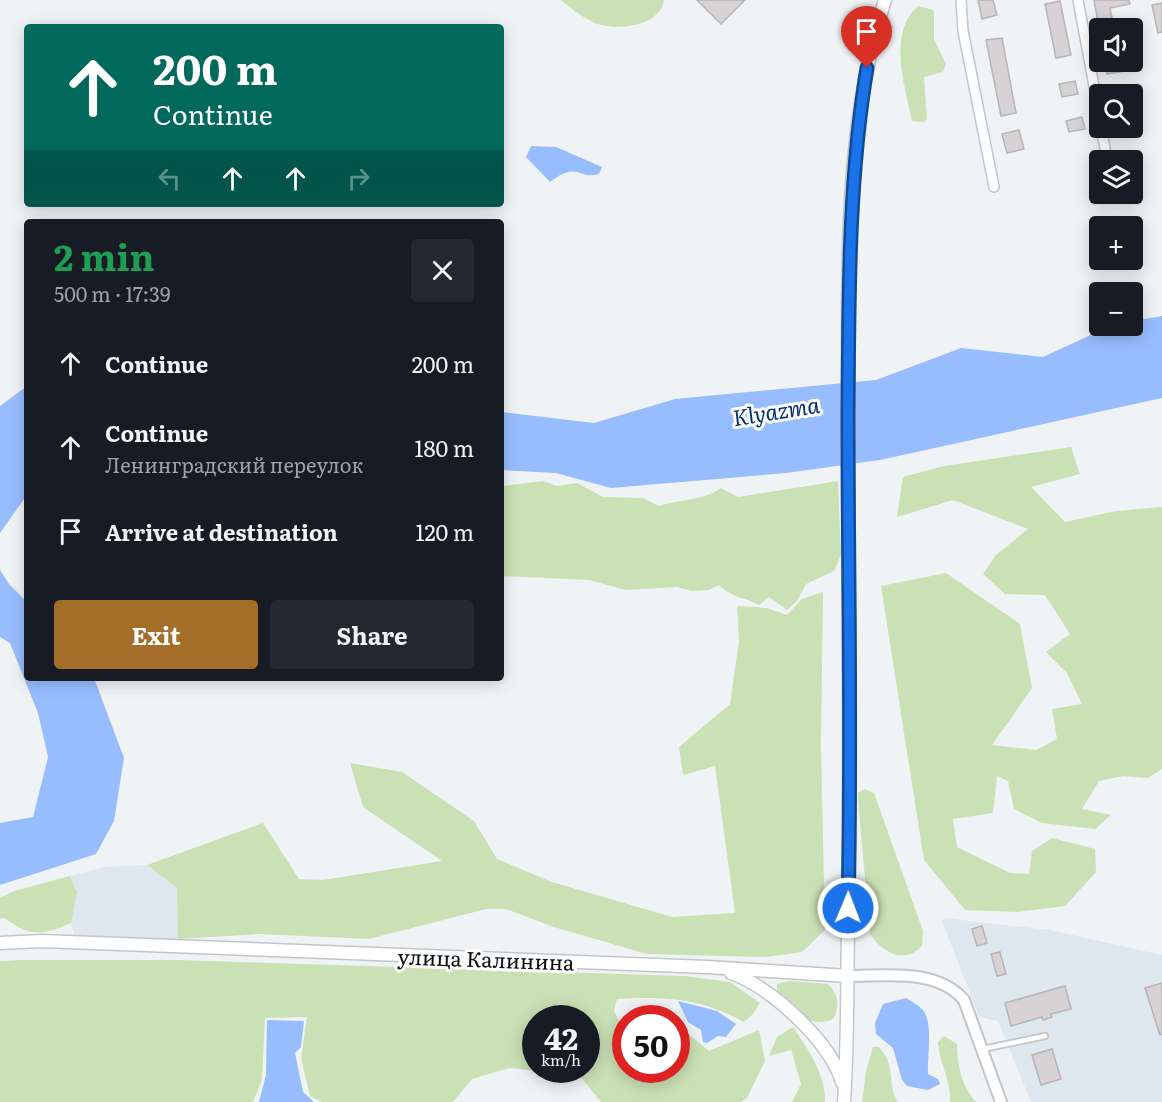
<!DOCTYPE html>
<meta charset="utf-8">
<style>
body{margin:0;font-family:Literata,serif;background:#242831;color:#f1f3f6;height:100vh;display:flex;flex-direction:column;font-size:22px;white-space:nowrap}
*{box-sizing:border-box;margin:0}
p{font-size:20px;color:#9ea1a6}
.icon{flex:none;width:33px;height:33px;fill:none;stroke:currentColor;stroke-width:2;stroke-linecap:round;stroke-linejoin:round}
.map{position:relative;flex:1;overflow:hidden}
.panel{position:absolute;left:24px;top:219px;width:480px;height:462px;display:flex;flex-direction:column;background:#171b24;border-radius:6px;box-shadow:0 3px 15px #0003}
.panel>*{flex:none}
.hud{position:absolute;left:24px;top:24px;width:480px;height:183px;border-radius:6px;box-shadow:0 3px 15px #0003;background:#00695c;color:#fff;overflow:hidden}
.fabs{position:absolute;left:1089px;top:18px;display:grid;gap:12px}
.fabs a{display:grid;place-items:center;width:54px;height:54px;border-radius:6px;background:#171b24;box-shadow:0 3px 15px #0003;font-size:30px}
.speed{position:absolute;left:522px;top:1005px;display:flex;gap:12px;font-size:30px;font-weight:700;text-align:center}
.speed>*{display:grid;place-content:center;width:78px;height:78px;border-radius:50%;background:#171b24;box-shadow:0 3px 15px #0003;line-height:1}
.speed small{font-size:15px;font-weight:400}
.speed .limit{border:9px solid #d22;background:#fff;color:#111}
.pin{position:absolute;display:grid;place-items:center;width:51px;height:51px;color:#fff;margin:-62px -26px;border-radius:50% 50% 50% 0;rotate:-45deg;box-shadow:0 0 6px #0007}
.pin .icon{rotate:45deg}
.me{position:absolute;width:66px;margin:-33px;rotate:1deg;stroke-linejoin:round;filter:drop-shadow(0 0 4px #0008)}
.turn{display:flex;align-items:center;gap:21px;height:126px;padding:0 30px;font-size:27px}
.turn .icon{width:78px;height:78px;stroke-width:2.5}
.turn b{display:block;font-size:42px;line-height:51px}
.lanes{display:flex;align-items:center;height:57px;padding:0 30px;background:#0003;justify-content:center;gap:30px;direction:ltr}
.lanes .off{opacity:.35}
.round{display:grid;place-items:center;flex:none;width:63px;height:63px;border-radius:6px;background:#242831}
.overview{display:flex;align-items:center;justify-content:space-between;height:102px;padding:0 30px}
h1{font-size:36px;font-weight:700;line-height:45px;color:#1e9e55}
.button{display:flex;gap:12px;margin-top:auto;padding:12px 30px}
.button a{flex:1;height:69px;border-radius:6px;background:#a46e29;color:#fff;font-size:24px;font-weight:700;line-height:69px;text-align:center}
.button a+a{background:#242831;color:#f1f3f6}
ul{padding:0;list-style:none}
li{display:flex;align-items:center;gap:18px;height:84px;padding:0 30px}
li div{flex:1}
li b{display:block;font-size:22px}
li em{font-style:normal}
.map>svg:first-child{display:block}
.built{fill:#dee7ee}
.green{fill:#cae0b5;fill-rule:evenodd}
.water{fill:#98bdff}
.building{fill:#d7d3d5;stroke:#b8b4b7;stroke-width:1.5}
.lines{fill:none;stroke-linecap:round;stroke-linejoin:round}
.service-casing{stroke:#c3c6c9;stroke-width:8}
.minor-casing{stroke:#c3c6c9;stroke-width:12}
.tertiary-casing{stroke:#c3c6c9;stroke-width:14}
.secondary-casing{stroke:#c3c6c9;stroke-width:15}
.service{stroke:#fff;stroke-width:4.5}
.minor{stroke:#fff;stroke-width:9}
.tertiary{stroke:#fff;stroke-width:10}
.secondary{stroke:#fff;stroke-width:12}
.route-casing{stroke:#114b97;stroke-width:15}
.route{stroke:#1a73e8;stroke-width:10}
.labels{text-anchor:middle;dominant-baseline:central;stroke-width:6;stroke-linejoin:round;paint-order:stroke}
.street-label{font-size:21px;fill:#0b0c0d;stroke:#fff}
.water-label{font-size:22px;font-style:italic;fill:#042c74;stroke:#fff}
</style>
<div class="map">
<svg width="1162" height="1102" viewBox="0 0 1162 1102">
<rect width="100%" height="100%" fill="#f0f3f6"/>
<path class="built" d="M147,865L177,888L178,939L75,935L71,923L77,892L70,876L105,867Z
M944,918L1050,930L1162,955V1102H1031L998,1021L979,1017L942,921Z"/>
<path class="green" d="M561,0H664C660,25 623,30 601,25C589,22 570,8 561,0Z
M918,6L934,10V39L946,64L943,72L924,77L927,119L923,122L912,121C905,86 887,33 918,6Z
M1071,447L1080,474L1031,487L1065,522L1116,511L1162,507V769L1148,778L1123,776L1099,781L1082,809L1111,815L1095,829L1042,823L1014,809L1008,781L997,776L993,813L953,819L957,847L1010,873L1029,874L1032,851L1052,838L1095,849L1096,872L1065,906L1017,912L965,910L924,860L881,586L946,573L1020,624L1032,688L992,745L1036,750L1057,739L1052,709L1082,704L1067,673L1046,652L1070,634L1045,595L1005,594L983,574L996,555L1028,529L953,500L897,517L903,477L944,466Z
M543,481L557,486L577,483L603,497L643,498L659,506C681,499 703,501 721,488L738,497L838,481L841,555L834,571L806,584L797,601L787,610L769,597L759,605C742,596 734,599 719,585L709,590L692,591L677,587L626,590L589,580L501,576V486Z
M823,592L821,745L825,930L802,952L766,957L647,954L554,927L506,909H486L369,939L260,934L178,939L177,888L147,865L263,823L299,879L323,880L442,861L363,807L350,763L402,772L474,821L497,859L552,882L672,917L735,913L715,766L683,775L679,747L730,704L739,641L737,606L767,608L787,615L802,599Z
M864,789L874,793L923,931L922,946C904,965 882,952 870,934L858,800V793Z
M70,876L77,892L71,923C43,935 30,938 5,918L0,919V898L14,891Z
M22,960H178L685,976L730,982L760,1003L753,1014L744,1022C701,998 665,996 617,999L614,1011L625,1032L626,1070H676L677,1040L690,1035L709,1051L759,1030L765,1061L747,1098L741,1102H601L579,1075L509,1068L472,1079L453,1102H322L310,1096L301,1058L307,1017L265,1018L262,1080L253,1102H0V961ZM586,1018V1070H536V1018Z
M789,981L828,984C838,993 840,1006 834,1018C811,1032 793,1008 777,995V984Z
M793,1027C808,1049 826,1075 825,1102H792L801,1084L791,1050L769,1056L777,1037Z
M944,1036L957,1044C958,1067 961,1085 976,1102H950C952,1084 939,1062 938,1042Z
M873,1047H879C897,1066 886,1083 898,1102H862L866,1071Z"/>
<path class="water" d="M531,146L556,147L602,167L599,174C578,180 578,160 550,182L526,157Z
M1162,316V398L880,460L786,473L611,488L556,473L501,470V412L594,423L675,399L876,380L961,348L1043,357L1110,326H1132L1133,321Z
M27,386V495L0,533V406Z
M0,570L9,584L27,602V678H94L124,758L114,821L96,854L0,885V823L33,817L48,757L38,713L10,643L0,637Z
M906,998C911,1001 918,1005 922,1009C934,1022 927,1055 928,1074L938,1079L940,1084L928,1090L907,1086L902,1080L893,1048L876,1034L875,1023L883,1004Z
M678,1001L717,1011L736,1024L726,1037L718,1036L707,1043L703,1042L701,1030L688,1022Z
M267,1020L304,1021L301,1047L295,1053L303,1092L314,1102H259L266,1075Z"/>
<path class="building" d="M697,0H745L721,24Z
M978,0H993L997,15L982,19Z
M1094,0H1129L1130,4L1110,8L1114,28H1099Z
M1060,1L1071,55L1056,58L1045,4Z
M1162,3V32L1158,33L1152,5Z
M1002,38L1016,113L1001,116L986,40Z
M1105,62H1123L1125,71L1107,74Z
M1075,81L1078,94L1062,97L1059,84Z
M1082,117L1085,129L1069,132L1066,121Z
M1019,130L1024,149L1007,153L1002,134Z
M982,926L987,943L977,946L972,929Z
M1000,952L1006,974L997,976L991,954Z
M1162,983V1034L1160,1035L1145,988Z
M1065,986L1071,1009L1051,1014L1052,1017L1043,1020L1042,1017L1011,1026L1005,1003Z
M1052,1049L1061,1079L1041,1085L1032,1055Z"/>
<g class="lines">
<defs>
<path id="service" d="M983,1049L1045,1036"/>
<path id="minor" d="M961,0L963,31L994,187
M1078,0L1100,118
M1101,128L1105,148"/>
<path id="tertiary" d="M848,976C886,976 937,968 964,1000L1001,1102"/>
<path id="secondary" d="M0,943L42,941L707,967L848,976
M731,973C770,986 831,1042 842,1082
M844,1102C848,1043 847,984 848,924C851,754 848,584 848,413C849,276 842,133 885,0"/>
</defs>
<use href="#service" class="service-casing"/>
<use href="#minor" class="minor-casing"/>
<use href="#tertiary" class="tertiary-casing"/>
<use href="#secondary" class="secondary-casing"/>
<use href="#service" class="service"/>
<use href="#minor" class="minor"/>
<use href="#tertiary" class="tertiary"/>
<use href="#secondary" class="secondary"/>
</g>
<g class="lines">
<defs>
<path id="route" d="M848,908C852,742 848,578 848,412C849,297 848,182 867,68"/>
</defs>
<use href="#route" class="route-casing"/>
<use href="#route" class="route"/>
</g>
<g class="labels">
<g class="street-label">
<text transform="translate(486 958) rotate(2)">улица Калинина</text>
</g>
<g class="water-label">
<text transform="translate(776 410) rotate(-9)">Klyazma</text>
</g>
</g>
</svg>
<div class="fabs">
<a><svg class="icon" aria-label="sound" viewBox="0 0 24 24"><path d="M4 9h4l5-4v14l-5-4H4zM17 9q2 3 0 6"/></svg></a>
<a><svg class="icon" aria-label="search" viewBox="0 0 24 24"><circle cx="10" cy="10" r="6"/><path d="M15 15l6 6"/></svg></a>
<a><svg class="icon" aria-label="layers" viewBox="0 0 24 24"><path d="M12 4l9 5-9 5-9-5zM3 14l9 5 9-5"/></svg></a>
<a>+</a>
<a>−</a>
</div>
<div class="speed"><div>42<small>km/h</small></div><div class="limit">50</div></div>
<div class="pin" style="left:867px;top:68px;background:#d93025"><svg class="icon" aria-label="arrive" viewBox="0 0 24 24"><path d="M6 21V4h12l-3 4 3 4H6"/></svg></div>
<svg class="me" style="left:848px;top:908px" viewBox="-20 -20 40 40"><circle r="17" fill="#1a73e8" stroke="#fff" stroke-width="3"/><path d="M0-11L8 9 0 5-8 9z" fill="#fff"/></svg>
<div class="hud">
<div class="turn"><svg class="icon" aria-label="ahead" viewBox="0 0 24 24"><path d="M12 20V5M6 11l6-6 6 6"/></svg><div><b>200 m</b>Continue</div></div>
<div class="lanes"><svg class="icon off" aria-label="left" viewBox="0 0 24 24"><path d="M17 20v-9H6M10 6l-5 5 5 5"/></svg><svg class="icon" aria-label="ahead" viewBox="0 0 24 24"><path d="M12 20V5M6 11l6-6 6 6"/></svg><svg class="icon" aria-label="ahead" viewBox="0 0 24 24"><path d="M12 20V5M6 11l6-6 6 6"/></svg><svg class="icon off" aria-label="right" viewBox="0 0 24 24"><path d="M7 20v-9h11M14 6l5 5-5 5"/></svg></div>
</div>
<section class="panel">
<div class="overview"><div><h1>2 min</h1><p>500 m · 17:39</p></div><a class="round"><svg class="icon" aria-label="close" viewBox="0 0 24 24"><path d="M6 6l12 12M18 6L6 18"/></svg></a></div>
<ul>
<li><svg class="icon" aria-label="ahead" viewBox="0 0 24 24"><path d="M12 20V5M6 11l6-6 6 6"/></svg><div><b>Continue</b></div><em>200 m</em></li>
<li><svg class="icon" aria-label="ahead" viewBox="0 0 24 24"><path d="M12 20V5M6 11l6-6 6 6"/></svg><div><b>Continue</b><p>Ленинградский переулок</p></div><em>180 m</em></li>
<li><svg class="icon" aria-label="arrive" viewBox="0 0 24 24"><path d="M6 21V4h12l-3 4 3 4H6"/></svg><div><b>Arrive at destination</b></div><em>120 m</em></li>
</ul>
<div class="button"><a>Exit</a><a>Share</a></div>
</section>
</div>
